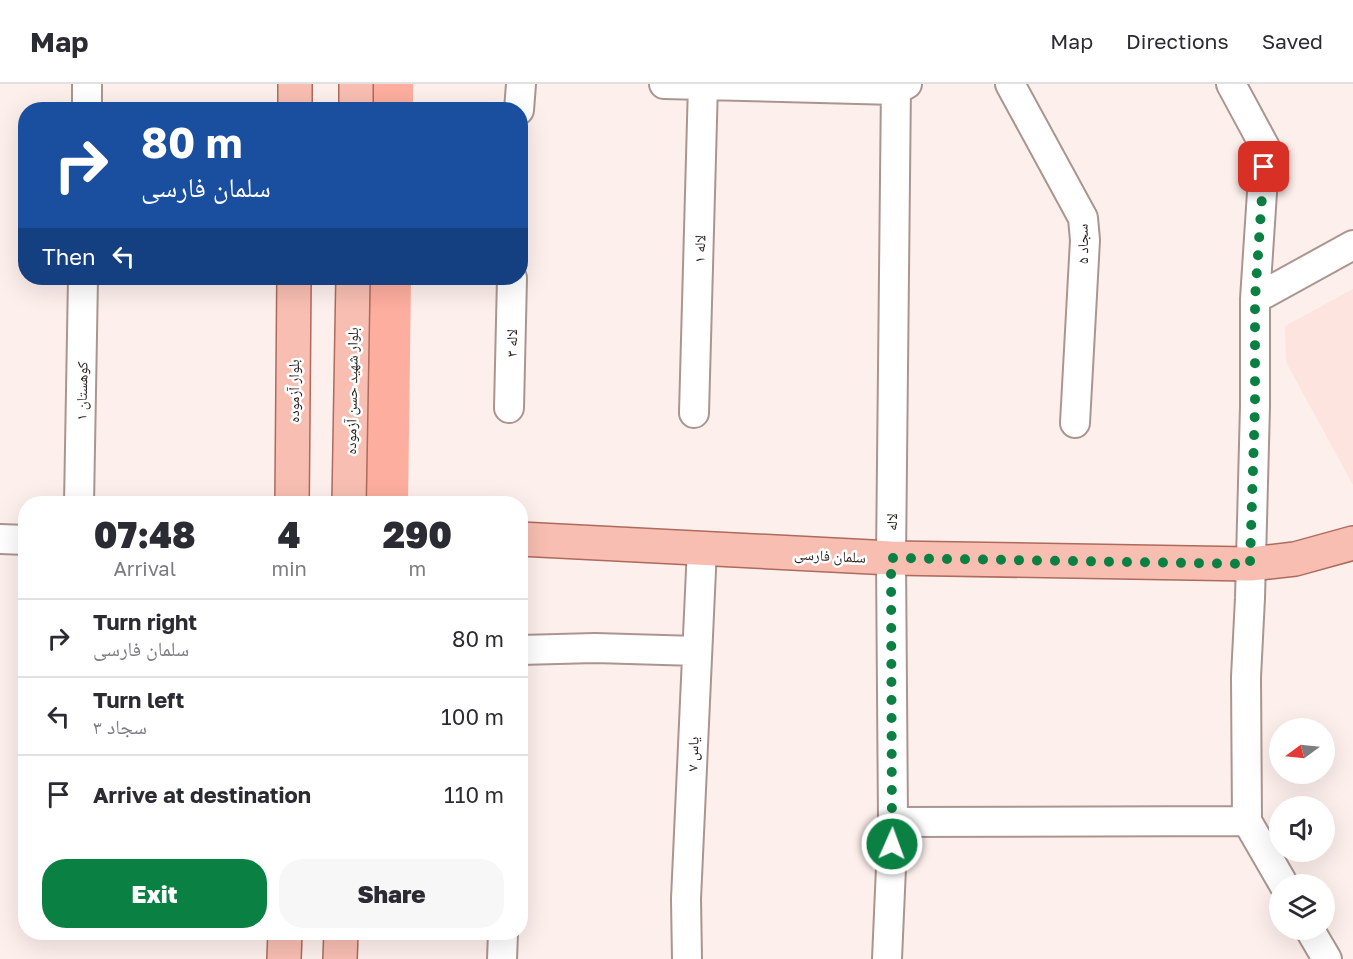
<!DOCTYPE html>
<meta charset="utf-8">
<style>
body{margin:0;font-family:"Golos Text","Noto Naskh Arabic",sans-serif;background:#f7f7f7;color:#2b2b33;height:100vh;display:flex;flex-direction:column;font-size:22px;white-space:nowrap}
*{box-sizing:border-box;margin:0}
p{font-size:20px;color:#7c7c81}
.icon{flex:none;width:33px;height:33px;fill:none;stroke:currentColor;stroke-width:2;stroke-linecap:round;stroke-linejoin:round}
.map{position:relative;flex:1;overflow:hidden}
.side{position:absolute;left:18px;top:412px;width:510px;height:444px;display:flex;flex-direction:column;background:#fff;border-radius:24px;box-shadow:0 6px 24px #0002}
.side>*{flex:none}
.banner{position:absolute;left:18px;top:18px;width:510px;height:183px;border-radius:24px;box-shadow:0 6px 24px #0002;background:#1a4fa0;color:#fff;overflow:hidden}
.needle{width:39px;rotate:255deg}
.buttons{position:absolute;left:1269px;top:634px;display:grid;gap:12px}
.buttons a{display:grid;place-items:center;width:66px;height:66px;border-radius:50%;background:#fff;box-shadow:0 6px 24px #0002;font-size:30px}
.pin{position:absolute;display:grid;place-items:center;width:51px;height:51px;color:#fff;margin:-26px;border-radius:12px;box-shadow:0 3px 9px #0006}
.me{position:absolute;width:66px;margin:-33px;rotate:2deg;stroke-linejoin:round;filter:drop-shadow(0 0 4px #0008)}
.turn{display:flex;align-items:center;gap:21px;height:126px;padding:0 24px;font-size:27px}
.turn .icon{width:78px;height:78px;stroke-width:2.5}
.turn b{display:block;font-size:42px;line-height:51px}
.then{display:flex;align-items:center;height:57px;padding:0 24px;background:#0003;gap:12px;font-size:22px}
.eta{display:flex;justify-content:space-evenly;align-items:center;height:102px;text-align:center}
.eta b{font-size:36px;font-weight:800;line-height:42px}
.primary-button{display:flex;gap:12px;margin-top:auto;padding:12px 24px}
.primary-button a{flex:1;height:69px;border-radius:24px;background:#0b8043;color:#fff;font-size:24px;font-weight:800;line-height:69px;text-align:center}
.primary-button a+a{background:#f7f7f7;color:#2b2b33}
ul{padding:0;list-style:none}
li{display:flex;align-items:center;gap:18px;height:78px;padding:0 24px;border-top:2px solid #e1e1e2}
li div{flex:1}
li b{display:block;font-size:22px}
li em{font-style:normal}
header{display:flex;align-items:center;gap:36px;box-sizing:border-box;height:84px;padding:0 30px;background:#fff;border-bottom:2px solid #e1e1e2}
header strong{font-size:28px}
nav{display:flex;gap:33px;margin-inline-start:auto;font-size:21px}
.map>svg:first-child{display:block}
.built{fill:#fde4de}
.grass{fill:#fdae9e}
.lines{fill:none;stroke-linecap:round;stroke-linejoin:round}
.minor-casing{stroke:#ab9590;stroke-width:32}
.major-casing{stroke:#ad6a5d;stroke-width:36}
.minor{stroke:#fff;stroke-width:28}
.major{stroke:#f8beb2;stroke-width:33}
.route{stroke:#0b8043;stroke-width:10;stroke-dasharray:0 18}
.labels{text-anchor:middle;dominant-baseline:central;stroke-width:5;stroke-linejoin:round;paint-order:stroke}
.street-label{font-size:15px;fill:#281f1e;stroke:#fff}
</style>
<header>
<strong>Map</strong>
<nav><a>Map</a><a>Directions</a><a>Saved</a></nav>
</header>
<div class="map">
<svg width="1353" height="875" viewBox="0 0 1353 875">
<rect width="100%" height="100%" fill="#fdefec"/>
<path class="built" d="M1353,205V401L1286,278L1285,242Z"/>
<path class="grass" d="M369,0H413V25L368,26Z
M365,194H411L408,420H361Z"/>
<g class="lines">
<defs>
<path id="minor" d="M664,0L896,6L907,0
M1010,0L1083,134L1085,156L1075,339
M1231,0L1265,63L1255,215V322L1250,514L1246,593L1247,737L1284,801
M87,26V0
M519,26L521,0
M1255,215L1353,161
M509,324L512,194
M694,329L703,0
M79,420L83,194
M0,455L26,456
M520,566L595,564L697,567
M893,738L1247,737
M1310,846L1327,875
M502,875L503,849
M687,875L686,815L702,464
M887,875L893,738L891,474L896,0"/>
<path id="major" d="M295,26V0
M356,26V0
M292,420L294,194
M349,420L353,194
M520,455L891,474L1250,480L1295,475L1353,459
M284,875L285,849
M340,875L341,849"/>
</defs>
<use href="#minor" class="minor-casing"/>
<use href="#major" class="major-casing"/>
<use href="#minor" class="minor"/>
<use href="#major" class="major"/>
</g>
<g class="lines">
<path class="route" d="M892,760L891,474L1250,480L1255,322V215L1264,83"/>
</g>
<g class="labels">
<g class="street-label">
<text transform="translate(1082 160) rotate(-91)">سجاد ۵</text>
<text transform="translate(699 165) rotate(-88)">لاله ۱</text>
<text transform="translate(511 259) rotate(-89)">لاله ۳</text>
<text transform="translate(81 307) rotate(-89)">کوهستان ۱</text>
<text transform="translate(293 307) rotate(-90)">بلوار آزموده</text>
<text transform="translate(351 307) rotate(-89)">بلوار شهید حسن آزموده</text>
<text transform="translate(891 438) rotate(-89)">لاله</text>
<text transform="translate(830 471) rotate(3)">سلمان فارسی</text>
<text transform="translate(692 670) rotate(-88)">یاس ۷</text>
</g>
</g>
</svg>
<div class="buttons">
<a><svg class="needle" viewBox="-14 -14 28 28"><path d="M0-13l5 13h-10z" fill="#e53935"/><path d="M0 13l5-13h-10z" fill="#7c7c81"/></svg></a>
<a><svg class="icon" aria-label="sound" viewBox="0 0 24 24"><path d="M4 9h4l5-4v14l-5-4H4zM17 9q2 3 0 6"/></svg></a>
<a><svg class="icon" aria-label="layers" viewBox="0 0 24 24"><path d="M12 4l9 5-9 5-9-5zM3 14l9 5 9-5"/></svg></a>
</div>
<div class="pin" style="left:1264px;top:83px;background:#d93025"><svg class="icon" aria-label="arrive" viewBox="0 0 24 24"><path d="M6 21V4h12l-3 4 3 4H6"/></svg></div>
<svg class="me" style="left:892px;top:760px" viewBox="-20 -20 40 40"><circle r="17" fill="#0b8043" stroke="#fff" stroke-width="3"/><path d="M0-11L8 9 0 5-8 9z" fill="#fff"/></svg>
<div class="banner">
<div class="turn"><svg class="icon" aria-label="right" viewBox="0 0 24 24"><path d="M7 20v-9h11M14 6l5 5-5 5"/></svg><div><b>80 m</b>سلمان فارسی</div></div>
<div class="then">Then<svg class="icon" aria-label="left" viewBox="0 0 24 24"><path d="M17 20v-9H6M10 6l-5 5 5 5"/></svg></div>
</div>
<section class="side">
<div class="eta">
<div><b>07:48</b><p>Arrival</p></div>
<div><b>4</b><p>min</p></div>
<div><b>290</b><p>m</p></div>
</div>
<ul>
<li><svg class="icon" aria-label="right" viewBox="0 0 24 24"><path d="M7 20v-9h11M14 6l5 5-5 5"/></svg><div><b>Turn right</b><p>سلمان فارسی</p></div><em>80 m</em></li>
<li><svg class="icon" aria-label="left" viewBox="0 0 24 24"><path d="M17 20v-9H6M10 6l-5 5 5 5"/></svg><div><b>Turn left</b><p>سجاد ۳</p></div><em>100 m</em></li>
<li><svg class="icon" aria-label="arrive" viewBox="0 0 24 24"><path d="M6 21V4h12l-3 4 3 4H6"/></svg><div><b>Arrive at destination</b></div><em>110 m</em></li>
</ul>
<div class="primary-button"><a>Exit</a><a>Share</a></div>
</section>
</div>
